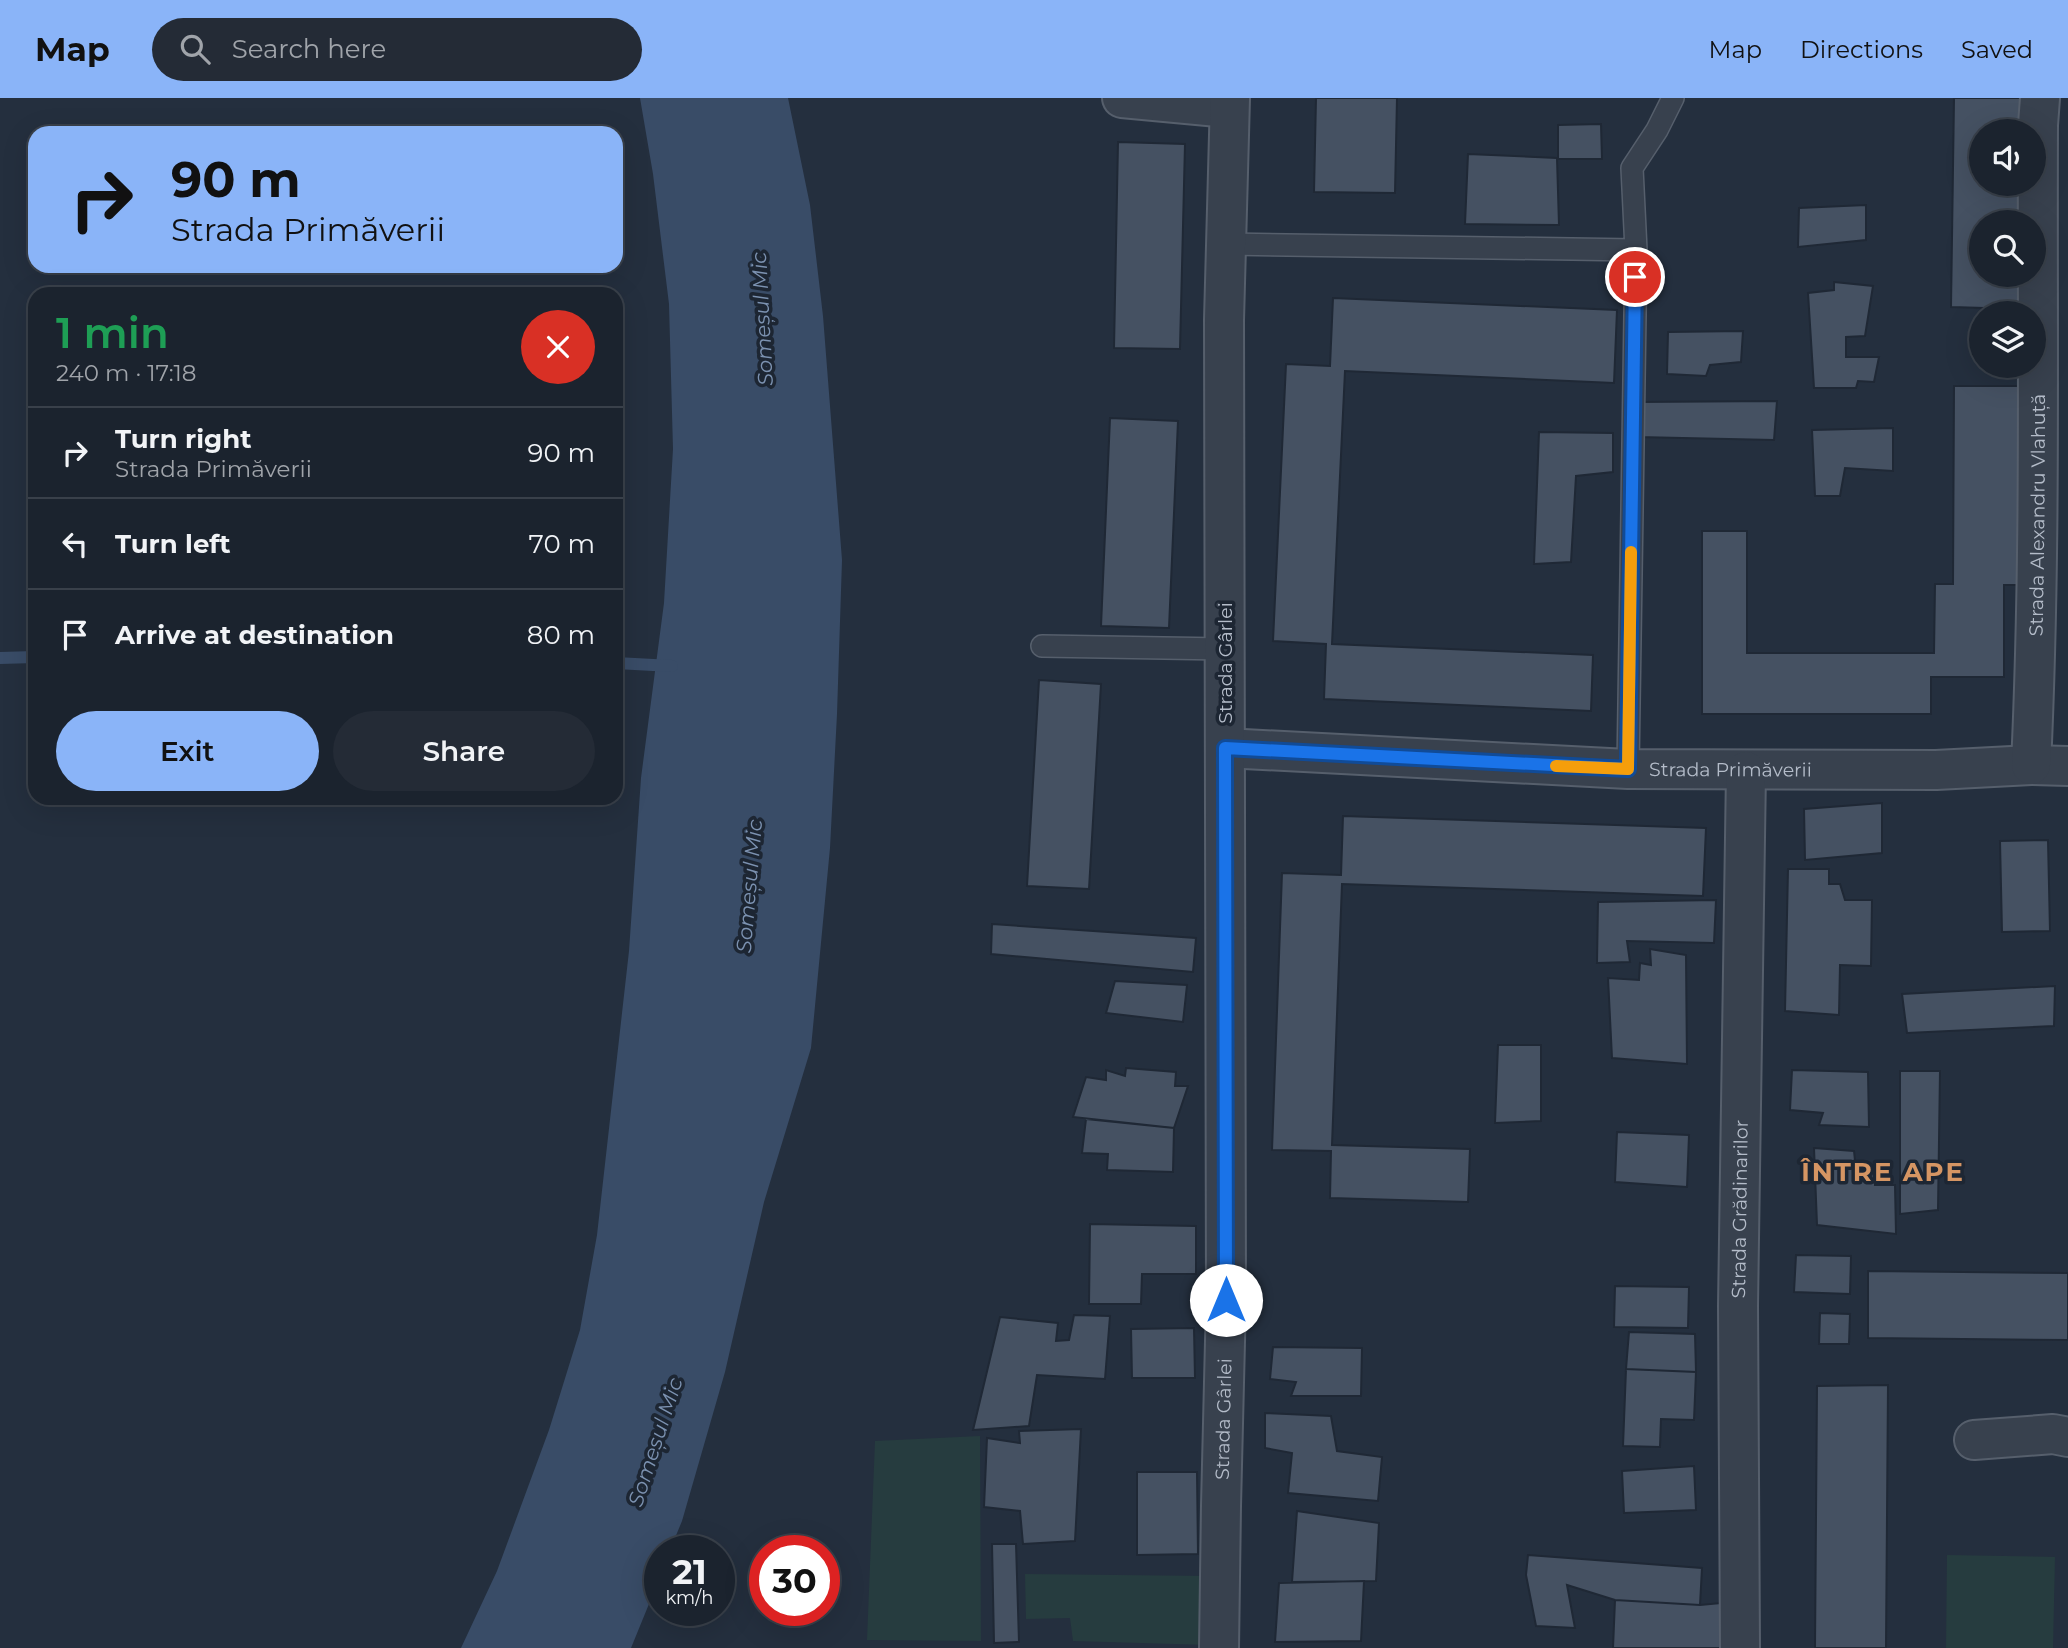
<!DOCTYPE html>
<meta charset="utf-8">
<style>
body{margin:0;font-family:Montserrat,sans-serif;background:#242b36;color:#f1f3f6;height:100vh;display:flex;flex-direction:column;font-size:26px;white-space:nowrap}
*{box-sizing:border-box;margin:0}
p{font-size:23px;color:#a0a4aa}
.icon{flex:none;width:38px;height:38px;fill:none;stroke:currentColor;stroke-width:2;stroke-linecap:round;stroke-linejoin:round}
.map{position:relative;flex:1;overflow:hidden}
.side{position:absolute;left:28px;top:189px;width:595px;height:518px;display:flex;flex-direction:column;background:#1b232e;border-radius:21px;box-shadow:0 7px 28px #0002,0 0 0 2px #39404a}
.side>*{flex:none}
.banner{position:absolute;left:28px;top:28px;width:595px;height:147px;border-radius:21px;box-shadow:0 7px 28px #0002,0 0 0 2px #39404a;background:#8ab4f8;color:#111;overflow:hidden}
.buttons{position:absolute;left:1969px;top:21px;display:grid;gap:14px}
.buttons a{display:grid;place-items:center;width:77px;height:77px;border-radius:50%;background:#1b232e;box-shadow:0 7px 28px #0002,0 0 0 2px #39404a;font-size:35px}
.speed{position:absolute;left:644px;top:1437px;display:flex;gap:14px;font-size:35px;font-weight:700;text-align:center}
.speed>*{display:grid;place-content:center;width:91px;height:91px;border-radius:50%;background:#1b232e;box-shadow:0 7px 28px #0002,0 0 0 2px #39404a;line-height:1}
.speed small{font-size:18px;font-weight:400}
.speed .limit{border:10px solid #d22;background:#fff;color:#111}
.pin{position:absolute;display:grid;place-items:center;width:60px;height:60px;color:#fff;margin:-30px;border:4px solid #fff;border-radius:50%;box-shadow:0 2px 7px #0007}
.me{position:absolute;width:77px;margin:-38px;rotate:0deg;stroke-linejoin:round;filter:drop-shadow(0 0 5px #0008)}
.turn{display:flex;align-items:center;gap:24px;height:147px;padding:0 28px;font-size:32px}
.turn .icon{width:91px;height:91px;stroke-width:2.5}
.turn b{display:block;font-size:49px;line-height:60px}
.round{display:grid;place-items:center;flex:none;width:74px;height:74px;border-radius:37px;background:#242b36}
.overview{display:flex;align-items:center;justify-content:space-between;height:119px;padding:0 28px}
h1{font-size:42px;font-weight:600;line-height:52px;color:#1e9e55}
.primary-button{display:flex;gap:14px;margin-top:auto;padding:14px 28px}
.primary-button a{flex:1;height:80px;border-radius:42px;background:#8ab4f8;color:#111;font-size:28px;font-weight:600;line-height:80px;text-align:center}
.primary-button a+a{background:#242b36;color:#f1f3f6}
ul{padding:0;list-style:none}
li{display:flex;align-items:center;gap:21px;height:91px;padding:0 28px;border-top:2px solid #39404a}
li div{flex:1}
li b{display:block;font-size:26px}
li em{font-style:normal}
header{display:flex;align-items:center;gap:42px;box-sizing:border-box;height:98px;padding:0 35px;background:#8ab4f8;color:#111}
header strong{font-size:33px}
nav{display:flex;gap:38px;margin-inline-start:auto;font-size:24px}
.search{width:490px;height:63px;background:#242b36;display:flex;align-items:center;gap:18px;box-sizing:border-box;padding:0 24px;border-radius:38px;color:#a0a4aa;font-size:26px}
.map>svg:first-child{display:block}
.green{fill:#263c3f}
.water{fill:#394c67}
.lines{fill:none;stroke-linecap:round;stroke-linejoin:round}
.stream{stroke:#394c67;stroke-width:12}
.building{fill:#455162;stroke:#1f2835;stroke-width:2}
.service-casing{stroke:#565f6c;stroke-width:24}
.minor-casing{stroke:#565f6c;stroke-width:42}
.service{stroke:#38414e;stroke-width:21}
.minor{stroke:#38414e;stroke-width:38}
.route-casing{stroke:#114b97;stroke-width:18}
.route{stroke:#1a73e8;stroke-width:12}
.slow{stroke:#f59e0b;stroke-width:12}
.labels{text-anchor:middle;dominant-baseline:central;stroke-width:7;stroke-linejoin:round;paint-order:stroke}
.street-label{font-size:19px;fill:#b4bcc9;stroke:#1d2633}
.water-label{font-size:21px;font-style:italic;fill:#7c92b1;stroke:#1d2633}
.district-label{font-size:26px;font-weight:bold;letter-spacing:2px;fill:#d59563;stroke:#1d2633}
</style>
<header>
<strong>Map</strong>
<div class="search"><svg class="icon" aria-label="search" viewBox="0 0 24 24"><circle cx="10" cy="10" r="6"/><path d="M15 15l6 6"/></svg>Search here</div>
<nav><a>Map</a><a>Directions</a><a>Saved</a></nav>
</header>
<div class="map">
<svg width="2068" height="1550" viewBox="0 0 2068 1550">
<rect width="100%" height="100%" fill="#242f3e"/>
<path class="green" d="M980,1338L981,1543L867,1542L875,1343Z
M1947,1457L2055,1459L2053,1550H1946Z
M1025,1476L1210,1478L1208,1547L1073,1543L1070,1520L1026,1521Z"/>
<path class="water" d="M640,0H788L810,107L823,218L842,462L837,616L830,750L811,950L764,1104L725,1274L682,1423L670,1452H660V1479L631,1550H461L497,1473L549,1332L580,1232L597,1137L629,853L641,680L664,505L673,351L669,206L653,76Z"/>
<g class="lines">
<path class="stream" d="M0,560L35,559
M616,565L672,568"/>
</g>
<path class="building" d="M1316,0H1397L1395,95L1314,94Z
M1954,0H2021L2020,33H1981V86H2019V124H1981V177H2018V211L1951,209Z
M1601,26L1602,61H1558V27Z
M1118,44L1185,46L1180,251L1114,250Z
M1468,56L1557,60L1559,127L1465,126Z
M1866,107V142L1798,149L1799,110Z
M1834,184L1873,188L1865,238L1846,239V259H1879L1874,284L1858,283L1856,290H1814L1808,195L1834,192Z
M1333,200L1617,212L1614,285L1345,273L1332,546L1593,557L1591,613L1324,601L1326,546L1273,543L1286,266L1330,268Z
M1743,233L1741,264L1710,267L1706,278L1667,276L1668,234Z
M1954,288H2020V487H2004V579H1931V616H1702V433H1747V555H1934L1935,486H1953Z
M1777,303L1774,342L1637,339V304Z
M1110,320L1178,323L1169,530L1101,528Z
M1893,330V373L1845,370L1840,398H1815L1812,332Z
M1539,334L1613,335V374L1576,378L1571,464L1534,466Z
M1039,582L1101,586L1089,791L1027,788Z
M1882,705V755L1805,762L1804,711Z
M1343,718L1706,730L1703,798L1342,786L1332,1047L1470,1051L1468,1104L1330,1100L1331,1053L1272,1052L1282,775L1341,777Z
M2048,742L2050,833L2002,834L2000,743Z
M1788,771H1829V786H1840L1845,802H1872L1871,868L1840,867L1839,917L1785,913Z
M1716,802L1714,845L1627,843L1630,864L1597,865L1598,804Z
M992,826L1196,840L1193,874L991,856Z
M1650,851L1686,857L1687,966L1612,960L1608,880L1639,882L1640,865L1651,867Z
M1115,883L1187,887L1183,924L1106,915Z
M2055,888L2054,928L1907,935L1902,896Z
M1498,947H1541V1023L1495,1025Z
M1126,970L1176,974L1175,988H1188L1174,1030L1073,1019L1086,979L1106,982V972L1125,978Z
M1792,972L1868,974L1869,1029L1819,1027L1823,1015L1790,1012Z
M1900,973H1940L1938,1112L1900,1116Z
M1086,1021L1174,1030L1173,1074L1107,1072L1108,1056L1082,1055Z
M1617,1034L1689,1037L1687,1089L1615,1084Z
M1814,1050L1854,1053L1856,1072L1876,1071L1875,1087H1895L1896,1136L1817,1127Z
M1090,1126L1196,1128V1176H1142L1141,1206H1089Z
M1796,1157L1851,1158L1850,1196L1794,1194Z
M1868,1173L2068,1175V1242L1868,1240Z
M1615,1188L1689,1189L1688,1230L1614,1229Z
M1820,1215L1850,1216L1849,1246H1819Z
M1074,1217L1110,1218L1105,1281L1037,1277L1029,1328L973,1332L1000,1219L1058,1225L1056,1243L1069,1242Z
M1194,1230L1195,1280H1132L1131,1231Z
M1629,1234L1695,1236L1696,1274L1626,1271Z
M1273,1249L1362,1250L1361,1298H1291L1296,1284L1270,1281Z
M1626,1271L1696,1274L1694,1322L1661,1321L1660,1349L1623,1348Z
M1888,1287L1886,1550H1815L1817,1288Z
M1265,1315L1331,1318L1337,1353L1382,1359L1378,1403L1288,1395L1292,1355L1265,1350Z
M1081,1331L1075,1443L1023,1446L1020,1413L984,1409L987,1340L1020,1345L1019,1333Z
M1694,1368L1696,1412L1624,1415L1622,1373Z
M1137,1374H1197L1198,1456L1137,1457Z
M1297,1413L1379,1425L1376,1483L1292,1484Z
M992,1446H1016L1019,1544L994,1545Z
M1528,1457L1702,1470L1700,1507L1615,1502L1567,1487L1575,1530L1536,1528L1526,1477Z
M1364,1483L1361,1543L1275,1544L1279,1485Z
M1615,1502L1700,1507L1721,1505L1720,1550H1613Z"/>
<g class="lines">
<defs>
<path id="service" d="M1227,146L1636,152
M1042,548L1225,551
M1628,671L1636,152L1632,70L1657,32L1673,0"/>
<g id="minor">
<path d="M1122,0L1229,10"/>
<path id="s1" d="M1225,650L1628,671L1936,672L2031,667L2068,668"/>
<path id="s2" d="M2031,667C2041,454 2037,240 2038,27L2040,0"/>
<path d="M1974,1342L2053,1336L2068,1339"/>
<path id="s3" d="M1219,1550L1221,1408L1226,1202L1224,222L1230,0"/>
<path id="s4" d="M1740,1550L1738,1208L1746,673"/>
</g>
</defs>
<use href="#service" class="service-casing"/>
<use href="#minor" class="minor-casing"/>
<use href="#service" class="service"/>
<use href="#minor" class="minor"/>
</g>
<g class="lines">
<defs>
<path id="route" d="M1226,1202L1225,650L1628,671L1635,179"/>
</defs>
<use href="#route" class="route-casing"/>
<use href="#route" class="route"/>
<path class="slow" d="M1556,668L1628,671L1631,454"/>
</g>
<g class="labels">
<g class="street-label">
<text stroke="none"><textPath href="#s2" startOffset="250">Strada Alexandru Vlahuță</textPath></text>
<text transform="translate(1225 565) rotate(-90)">Strada Gârlei</text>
<text stroke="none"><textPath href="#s1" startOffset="506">Strada Primăverii</textPath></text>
<text stroke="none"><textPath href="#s4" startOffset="439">Strada Grădinarilor</textPath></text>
<text stroke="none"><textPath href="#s3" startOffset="229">Strada Gârlei</textPath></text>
</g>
<g class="water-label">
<text transform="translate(762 221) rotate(-93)">Someșul Mic</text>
<text transform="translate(749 788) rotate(-85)">Someșul Mic</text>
<text transform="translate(655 1344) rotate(-72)">Someșul Mic</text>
</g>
<g class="district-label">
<text x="1883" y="1074">ÎNTRE APE</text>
</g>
</g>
</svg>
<div class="buttons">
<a><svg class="icon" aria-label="sound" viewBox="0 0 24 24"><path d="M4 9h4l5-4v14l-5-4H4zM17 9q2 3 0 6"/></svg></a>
<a><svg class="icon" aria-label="search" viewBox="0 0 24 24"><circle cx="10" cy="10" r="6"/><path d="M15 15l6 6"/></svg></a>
<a><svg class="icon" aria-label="layers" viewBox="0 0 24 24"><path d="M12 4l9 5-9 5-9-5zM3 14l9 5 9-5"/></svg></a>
</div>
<div class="speed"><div>21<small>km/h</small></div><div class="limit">30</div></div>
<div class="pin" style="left:1635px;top:179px;background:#d93025"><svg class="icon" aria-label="arrive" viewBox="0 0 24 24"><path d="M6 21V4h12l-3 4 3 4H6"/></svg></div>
<svg class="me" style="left:1226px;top:1202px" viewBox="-20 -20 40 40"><circle r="19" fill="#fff"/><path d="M0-13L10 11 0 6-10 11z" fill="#1a73e8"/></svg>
<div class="banner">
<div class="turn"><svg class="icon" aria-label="right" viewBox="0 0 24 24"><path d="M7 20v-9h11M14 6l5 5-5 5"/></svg><div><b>90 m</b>Strada Primăverii</div></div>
</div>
<section class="side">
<div class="overview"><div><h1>1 min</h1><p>240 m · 17:18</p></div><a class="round" style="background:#d93025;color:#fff"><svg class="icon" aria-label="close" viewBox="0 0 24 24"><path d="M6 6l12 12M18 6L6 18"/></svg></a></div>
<ul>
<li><svg class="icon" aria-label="right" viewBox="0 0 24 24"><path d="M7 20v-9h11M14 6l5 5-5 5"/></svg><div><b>Turn right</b><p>Strada Primăverii</p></div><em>90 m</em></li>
<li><svg class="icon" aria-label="left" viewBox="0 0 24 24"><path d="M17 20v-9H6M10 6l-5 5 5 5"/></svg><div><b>Turn left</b></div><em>70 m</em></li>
<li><svg class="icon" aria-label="arrive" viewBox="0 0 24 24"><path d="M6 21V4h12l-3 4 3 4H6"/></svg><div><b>Arrive at destination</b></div><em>80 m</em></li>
</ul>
<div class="primary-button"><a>Exit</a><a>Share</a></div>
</section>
</div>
